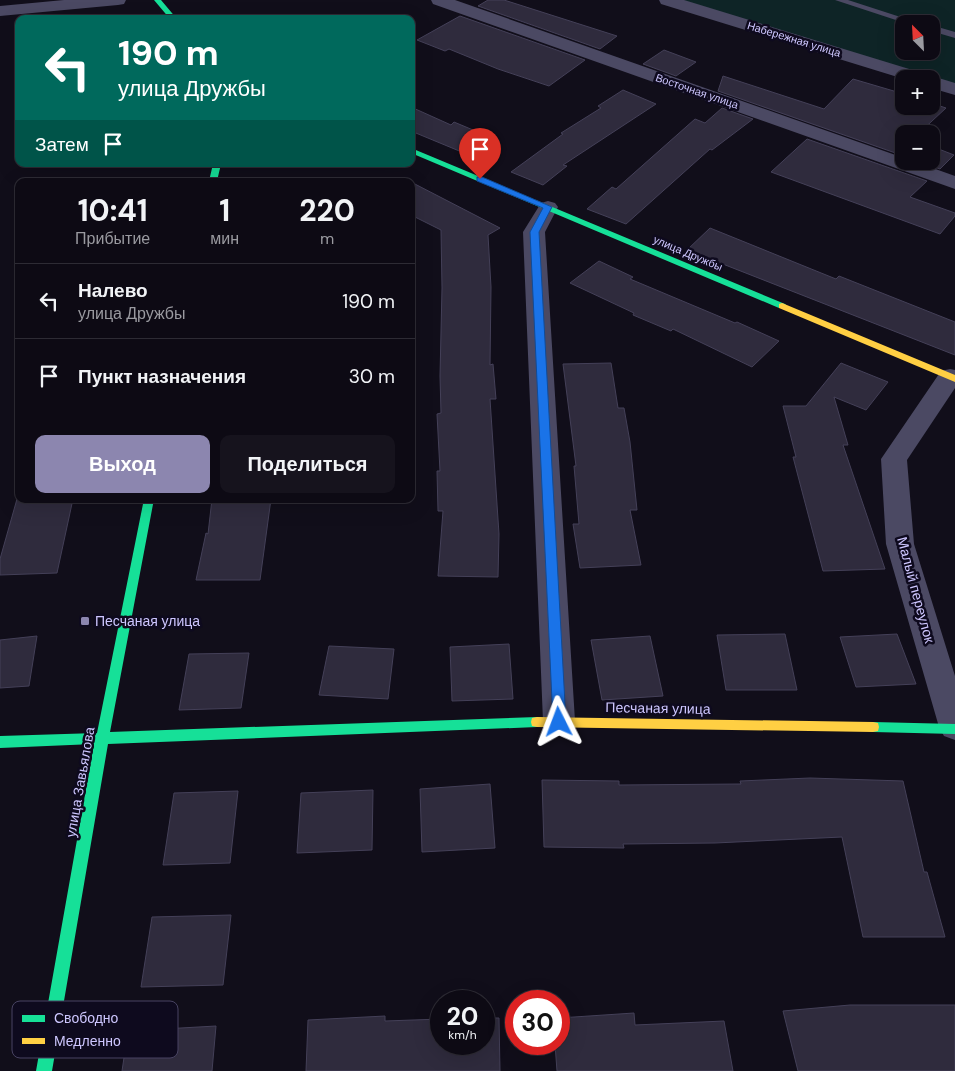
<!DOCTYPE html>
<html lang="ru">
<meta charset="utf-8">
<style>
body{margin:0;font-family:"DM Sans",sans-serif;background:#16131d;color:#f1f3f6;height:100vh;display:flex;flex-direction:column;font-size:19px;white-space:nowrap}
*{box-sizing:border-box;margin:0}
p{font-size:16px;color:#9a9aa0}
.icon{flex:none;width:28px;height:28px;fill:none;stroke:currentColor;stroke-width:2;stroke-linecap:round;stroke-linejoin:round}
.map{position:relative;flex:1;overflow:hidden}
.drawer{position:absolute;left:15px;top:178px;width:400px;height:325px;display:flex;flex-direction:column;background:#0d0a14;border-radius:10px;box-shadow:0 5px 20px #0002,0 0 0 1px #2d2b34}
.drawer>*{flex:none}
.banner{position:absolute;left:15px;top:15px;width:400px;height:152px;border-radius:10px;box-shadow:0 5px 20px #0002,0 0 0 1px #2d2b34;background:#00695c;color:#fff;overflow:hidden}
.needle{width:32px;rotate:336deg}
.buttons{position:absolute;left:895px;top:15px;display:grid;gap:10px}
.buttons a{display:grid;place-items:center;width:45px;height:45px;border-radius:10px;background:#0d0a14;box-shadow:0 5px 20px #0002,0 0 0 1px #2d2b34;font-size:25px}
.speed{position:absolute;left:430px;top:990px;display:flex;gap:10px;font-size:25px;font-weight:700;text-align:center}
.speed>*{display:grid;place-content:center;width:65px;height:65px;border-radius:50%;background:#0d0a14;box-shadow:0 5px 20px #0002,0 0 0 1px #2d2b34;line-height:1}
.speed small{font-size:12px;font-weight:400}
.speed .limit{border:8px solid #d22;background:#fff;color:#111}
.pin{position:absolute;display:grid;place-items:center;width:42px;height:42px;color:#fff;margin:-51px -21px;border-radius:50% 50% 50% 0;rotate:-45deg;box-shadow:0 0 5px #0007}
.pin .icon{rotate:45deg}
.me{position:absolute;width:55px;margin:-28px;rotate:357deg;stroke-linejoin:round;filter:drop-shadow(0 0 4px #0008)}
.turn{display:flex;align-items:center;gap:18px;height:105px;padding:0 20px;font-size:22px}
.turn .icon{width:65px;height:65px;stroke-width:2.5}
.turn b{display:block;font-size:35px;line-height:42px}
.then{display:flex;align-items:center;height:48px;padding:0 20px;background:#0003;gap:10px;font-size:19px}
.eta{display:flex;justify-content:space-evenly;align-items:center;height:85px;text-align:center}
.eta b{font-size:30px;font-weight:700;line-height:35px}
.cta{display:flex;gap:10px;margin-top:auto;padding:10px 20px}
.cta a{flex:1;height:58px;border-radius:10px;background:#8c86af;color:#fff;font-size:20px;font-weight:700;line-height:58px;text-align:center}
.cta a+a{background:#16131d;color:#f1f3f6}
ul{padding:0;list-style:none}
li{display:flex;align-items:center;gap:15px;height:75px;padding:0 20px;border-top:1px solid #2d2b34}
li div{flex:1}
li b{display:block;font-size:19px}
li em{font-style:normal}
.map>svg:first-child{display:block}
.green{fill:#0e2426;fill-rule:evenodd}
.building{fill:#2f2b3d;stroke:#444058}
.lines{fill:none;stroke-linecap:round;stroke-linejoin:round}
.lane{fill:#4b4963;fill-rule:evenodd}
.street{fill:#4b4963;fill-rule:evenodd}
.fast{fill:#16e098;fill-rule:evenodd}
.slow{fill:#ffcf43;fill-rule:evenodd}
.route{fill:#1a73e8;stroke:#114b97}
.poi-dot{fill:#8c86af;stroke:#0e0a1e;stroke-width:2}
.labels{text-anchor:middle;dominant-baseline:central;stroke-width:5;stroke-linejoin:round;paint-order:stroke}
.far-street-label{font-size:11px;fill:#cec7ff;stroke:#0e0a1e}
.street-label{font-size:14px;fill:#cec7ff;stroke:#0e0a1e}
.poi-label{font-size:14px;fill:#cec7ff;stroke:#0e0a1e;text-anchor:start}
.key{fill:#0e0a1e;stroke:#484362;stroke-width:1}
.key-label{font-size:14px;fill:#cec7ff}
</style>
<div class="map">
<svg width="955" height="1071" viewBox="0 0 955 1071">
<rect width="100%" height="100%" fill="#110e1a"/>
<path class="green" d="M682,0H955V86ZM904,24H931V51H904Z"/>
<path class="building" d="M488,0H504L617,36L600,49L478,6Z
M460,16L585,60L549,86L498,69L449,49L445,51L417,40Z
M664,50L696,62L676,76L643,64Z
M723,76L824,109L853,79L904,94V106H931V103L946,108L918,134H904V156L718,91Z
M623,90L656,104L563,165L567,166L543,185L511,172L563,134L561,133L601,108L598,106Z
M411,107L451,125L454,122L485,135L476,141L469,155L411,131Z
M722,108L753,119L712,150L710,149L626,224L587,209L612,187L616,189L695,119L705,123Z
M807,139L927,181L910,197L955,213V216L940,234L771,172Z
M931,146L954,155L940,169L919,161H931Z
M411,182L500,228L488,235L491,287L490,365L493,364L496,399H490L499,534L498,577L438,576L443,511H438L437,471H440L437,414L441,413L440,376L442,288L441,230L411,215Z
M710,228L836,279L839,276L955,322V355L687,250Z
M599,261L633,277L630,279L735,323L737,322L779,341L752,367L673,329L671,331L633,315L634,313L570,283Z
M611,363L618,408H624L630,442L637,510H630L641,565L580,568L573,524H579L574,466H576L563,364Z
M841,363L888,382L866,410L834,397L848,445H843L885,569L823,571L793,457H796L783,406H806Z
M17,499H73L57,573L0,575V559Z
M212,499H271L260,580H196L206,533L208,534Z
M785,634L797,690H726L717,635Z
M897,634L916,684L856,687L840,637Z
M37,636L29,686L0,688V640Z
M650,636L663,696L602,700L591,640Z
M509,644L513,699L452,701L450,647Z
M329,646L394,649L388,699L319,695Z
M249,653L241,708L179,710L189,654Z
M810,778L903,781L924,872H927L945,937H863L842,837L715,843L623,844L624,848L544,847L542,780L619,781V785L741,784L740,781Z
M490,784L495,848L422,852L420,789Z
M373,790L372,850L297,853L301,793Z
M238,791L230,863L163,865L174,793Z
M231,915L223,985L141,987L152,917Z
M850,1005H955V1071H798L783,1011Z
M634,1013L635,1025L724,1021L733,1071H557L555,1044H559V1018Z
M385,1016V1021L441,1019V1044H484V1018H499L500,1071H306L308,1020Z
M216,1026L212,1071H122L128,1031Z"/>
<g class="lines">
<path class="lane" d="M835,0H848L922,24H908Z
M931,25L955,32V38L931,31Z"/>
<path class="street" d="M64,0H126L124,4L118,5L0,16V6Z
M431,0H455L904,158V161H913L955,176V189L433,4Z
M659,0H684L955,83V95L931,88V79H904L661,4Z
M548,201L555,203L558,207L545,232L575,721L570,730L559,734L548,730L543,721L523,232L541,203Z
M950,369L955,370V388L907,460L914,544L955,676V740L944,736L939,727L886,544L881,459L941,371Z"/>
<path class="fast" d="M154,0H161L177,19H170Z
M411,148L785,304L787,306L785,308H779L411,153Z
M213,164H221L217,181H209Z
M144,499H154L110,732L537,717L542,718L543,722L542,726L537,727L108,744L52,1071H36L94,744L0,748V736L97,733Z
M873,722L955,724V734L873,732L868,731L867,727L868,723Z"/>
<path class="slow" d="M782,303L955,375V382L779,308V304Z
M537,717L873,722L878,723L879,727L878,731L873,732L537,727L532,726L531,722L532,718Z"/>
</g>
<path class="route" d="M477,177H482L552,207L539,232L566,722L559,727L553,722L530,232L543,208L477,181Z"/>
<rect class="poi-dot" x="80" y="616" width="10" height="10" rx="2.5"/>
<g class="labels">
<g class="far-street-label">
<text transform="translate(794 39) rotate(17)">Набережная улица</text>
<text transform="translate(697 91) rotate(19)">Восточная улица</text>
<text transform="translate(688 253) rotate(23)">улица Дружбы</text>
</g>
<g class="street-label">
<text transform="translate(916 590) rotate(75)">Малый переулок</text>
<text transform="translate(658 708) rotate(1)">Песчаная улица</text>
<text transform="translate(80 782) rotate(-80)">улица Завьялова</text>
</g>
<g class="poi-label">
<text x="95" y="621">Песчаная улица</text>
</g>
</g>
<rect x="12" y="1001" width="166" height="57" rx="8" class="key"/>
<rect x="22" y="1015" width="23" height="7" fill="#16e098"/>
<rect x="22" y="1038" width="23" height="6" fill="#ffcf43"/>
<g class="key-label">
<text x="54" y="1023">Свободно</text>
<text x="54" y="1046">Медленно</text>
</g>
</svg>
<div class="buttons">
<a><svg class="needle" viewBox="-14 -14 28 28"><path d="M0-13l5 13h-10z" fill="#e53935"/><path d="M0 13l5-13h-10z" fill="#9a9aa0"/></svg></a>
<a>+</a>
<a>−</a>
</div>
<div class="speed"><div>20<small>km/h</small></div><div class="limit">30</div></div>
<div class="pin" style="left:480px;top:179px;background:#d93025"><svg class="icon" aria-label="arrive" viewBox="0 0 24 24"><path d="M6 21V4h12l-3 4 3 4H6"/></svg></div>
<svg class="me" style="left:559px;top:722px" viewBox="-20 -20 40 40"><path d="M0-17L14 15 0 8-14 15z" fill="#1a73e8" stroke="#fff" stroke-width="4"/></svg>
<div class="banner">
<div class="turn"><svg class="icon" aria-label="left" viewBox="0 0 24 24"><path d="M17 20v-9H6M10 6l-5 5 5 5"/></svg><div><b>190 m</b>улица Дружбы</div></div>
<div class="then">Затем<svg class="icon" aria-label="arrive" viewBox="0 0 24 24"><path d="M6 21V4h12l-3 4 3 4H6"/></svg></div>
</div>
<section class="drawer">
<div class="eta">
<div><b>10:41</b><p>Прибытие</p></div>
<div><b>1</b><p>мин</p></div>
<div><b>220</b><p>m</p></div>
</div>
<ul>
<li><svg class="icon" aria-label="left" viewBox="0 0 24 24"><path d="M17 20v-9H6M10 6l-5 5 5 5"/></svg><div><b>Налево</b><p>улица Дружбы</p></div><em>190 m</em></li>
<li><svg class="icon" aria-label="arrive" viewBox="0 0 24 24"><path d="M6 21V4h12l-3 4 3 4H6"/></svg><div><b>Пункт назначения</b></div><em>30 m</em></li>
</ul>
<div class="cta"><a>Выход</a><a>Поделиться</a></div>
</section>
</div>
